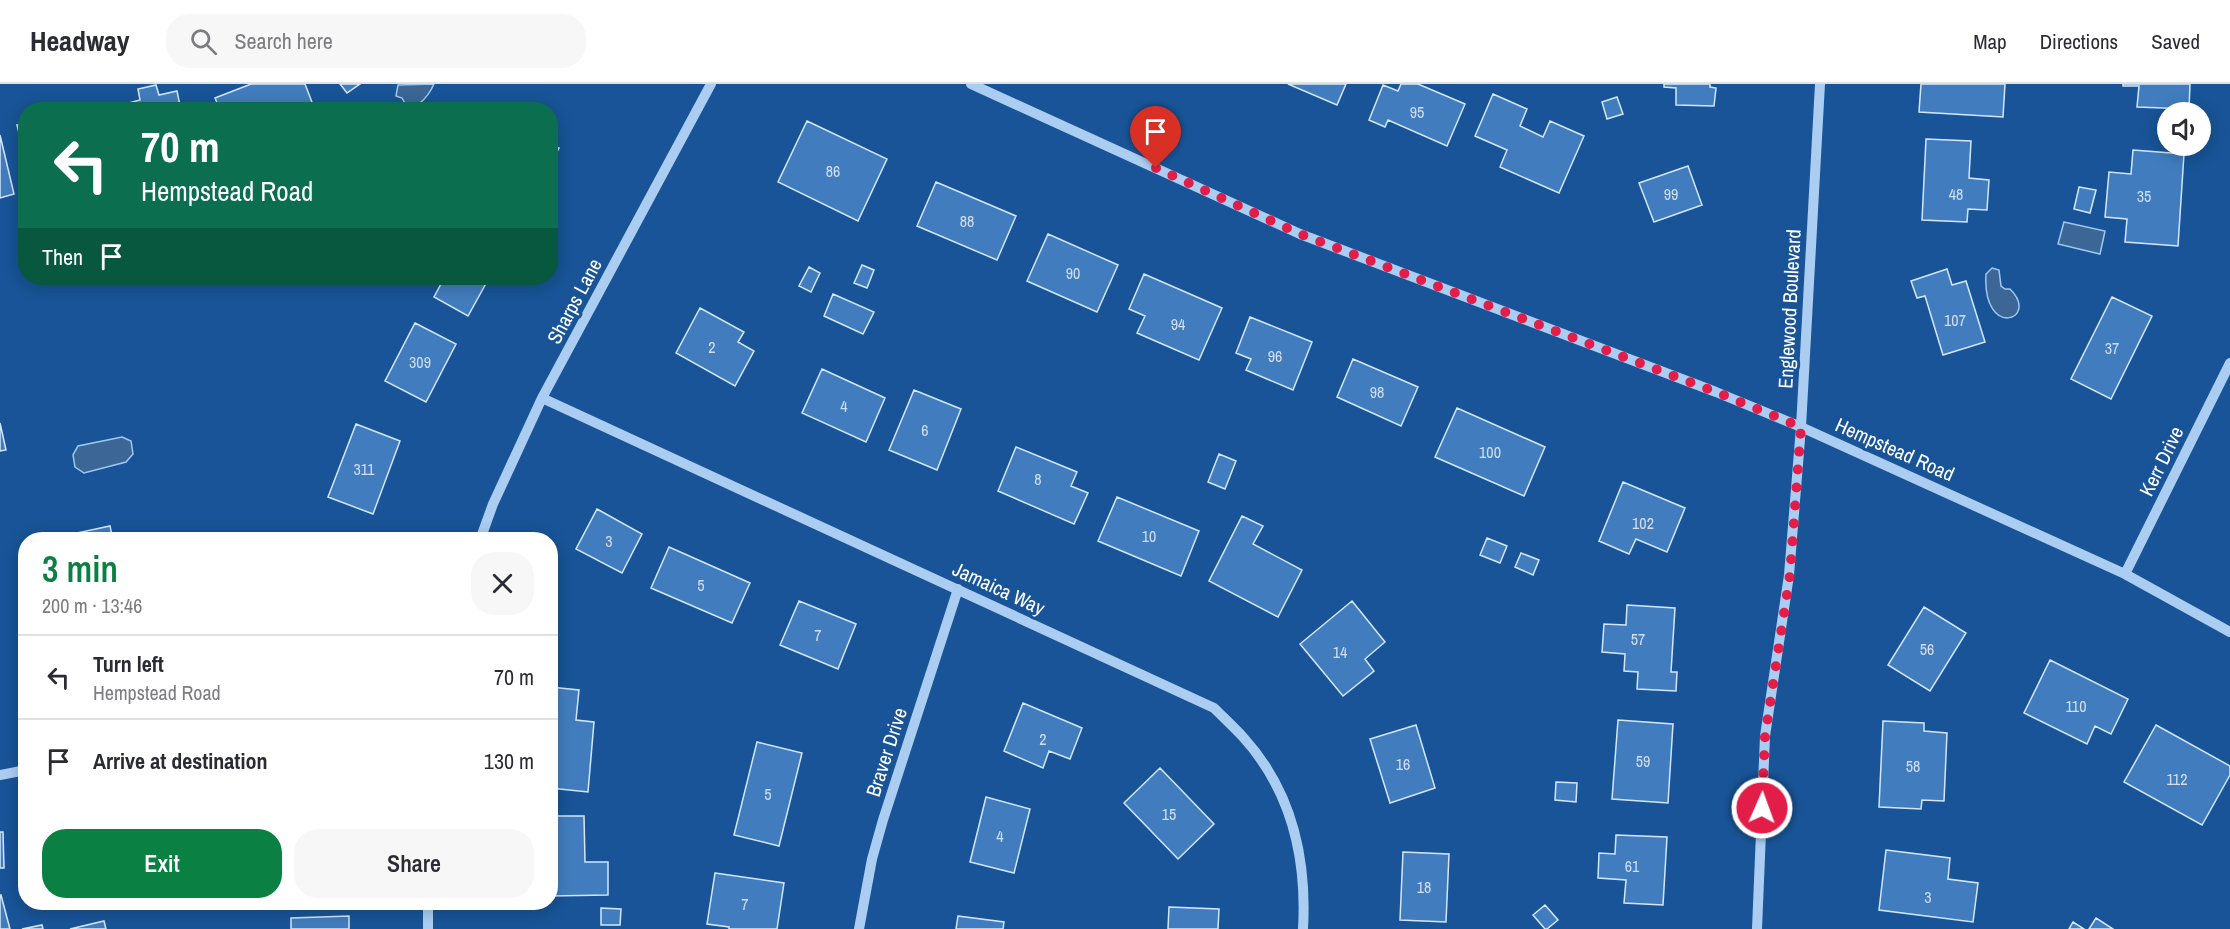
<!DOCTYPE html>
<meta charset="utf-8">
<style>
body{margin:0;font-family:"Archivo Narrow",sans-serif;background:#f7f7f7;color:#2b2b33;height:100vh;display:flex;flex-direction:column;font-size:22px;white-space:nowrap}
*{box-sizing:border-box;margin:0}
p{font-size:20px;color:#7c7c81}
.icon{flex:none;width:33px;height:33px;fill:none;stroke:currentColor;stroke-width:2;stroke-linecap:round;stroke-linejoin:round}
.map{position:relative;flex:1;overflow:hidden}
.details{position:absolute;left:18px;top:448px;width:540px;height:378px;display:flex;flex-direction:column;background:#fff;border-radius:24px;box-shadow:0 3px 15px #0003}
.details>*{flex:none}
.banner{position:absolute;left:18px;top:18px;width:540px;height:183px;border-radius:24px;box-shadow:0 3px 15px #0003;background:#0b6e4f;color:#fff;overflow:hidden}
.buttons{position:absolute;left:2157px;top:18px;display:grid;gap:12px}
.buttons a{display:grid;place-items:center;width:54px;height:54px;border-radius:50%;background:#fff;box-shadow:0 3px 15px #0003;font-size:30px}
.pin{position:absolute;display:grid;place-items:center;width:51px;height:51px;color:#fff;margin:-62px -26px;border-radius:50% 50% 50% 0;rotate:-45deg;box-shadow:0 0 6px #0007}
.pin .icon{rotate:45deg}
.me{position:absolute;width:66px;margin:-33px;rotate:2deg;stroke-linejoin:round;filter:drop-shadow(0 0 4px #0008)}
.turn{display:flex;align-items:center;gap:21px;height:126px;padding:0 24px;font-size:27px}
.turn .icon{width:78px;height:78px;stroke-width:2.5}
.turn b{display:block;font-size:42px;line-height:51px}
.then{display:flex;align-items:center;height:57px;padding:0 24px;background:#0003;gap:12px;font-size:22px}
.round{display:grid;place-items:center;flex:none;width:63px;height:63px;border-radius:24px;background:#f7f7f7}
.headline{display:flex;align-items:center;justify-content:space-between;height:102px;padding:0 24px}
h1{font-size:36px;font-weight:600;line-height:45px;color:#0b8043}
.action{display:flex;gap:12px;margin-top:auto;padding:12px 24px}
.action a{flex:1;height:69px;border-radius:24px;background:#0b8043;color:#fff;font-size:24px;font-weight:600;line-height:69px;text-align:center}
.action a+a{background:#f7f7f7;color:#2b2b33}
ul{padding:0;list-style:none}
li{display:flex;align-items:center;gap:18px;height:84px;padding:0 24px;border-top:2px solid #e1e1e2}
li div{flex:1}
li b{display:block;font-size:22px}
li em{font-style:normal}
header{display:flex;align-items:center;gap:36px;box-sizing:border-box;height:84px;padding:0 30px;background:#fff;border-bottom:2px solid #e1e1e2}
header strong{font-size:28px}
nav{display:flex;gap:33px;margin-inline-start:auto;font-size:21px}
.search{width:420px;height:54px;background:#f7f7f7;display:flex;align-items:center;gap:15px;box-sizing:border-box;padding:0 21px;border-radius:24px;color:#7c7c81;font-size:22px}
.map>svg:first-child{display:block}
.water{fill:#3b6696;stroke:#9ec8f3;stroke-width:1.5}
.building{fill:#417dbe;stroke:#d2e7fc;stroke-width:1.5}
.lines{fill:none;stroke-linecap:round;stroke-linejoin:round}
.minor{stroke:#abcdf1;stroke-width:10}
.route{stroke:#e11d48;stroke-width:10;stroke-dasharray:0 18}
.labels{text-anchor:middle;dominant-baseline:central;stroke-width:6;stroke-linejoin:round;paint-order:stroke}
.number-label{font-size:16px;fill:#d0deef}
.street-label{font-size:20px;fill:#fff;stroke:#185497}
</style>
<header>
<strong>Headway</strong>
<div class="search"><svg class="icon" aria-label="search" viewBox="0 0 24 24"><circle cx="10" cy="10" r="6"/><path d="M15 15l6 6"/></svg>Search here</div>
<nav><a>Map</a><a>Directions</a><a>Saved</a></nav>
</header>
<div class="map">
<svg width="2230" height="845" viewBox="0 0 2230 845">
<rect width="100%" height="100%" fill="#185497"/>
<path class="water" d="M434,0C429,11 412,35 402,14L396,12L398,1Z
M2064,138L2105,147L2100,170L2058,160Z
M1992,184L1999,186L2001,202L2005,205H2010C2041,236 1982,256 1986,190Z
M122,353L131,357L133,370L126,378L84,389L75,383L73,371L78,362Z"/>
<path class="building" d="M251,0H305L315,26H220L215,14Z
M340,0H360L347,9Z
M1288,0H1346L1337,21Z
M1401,0H1418L1465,20L1447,62L1388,36L1385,43L1369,36L1383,1L1398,7Z
M1664,0H1710V3L1716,4L1714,22L1676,21V4L1664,3Z
M1921,0H2005L2003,33L1919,28Z
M2123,0H2190L2189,25L2137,23L2139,2H2123Z
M156,1L159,11L177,7L181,26H122L121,21L140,16L138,5Z
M1493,10L1527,25L1520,42L1543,53L1550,37L1584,52L1559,109L1500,83L1507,66L1475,52Z
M1617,13L1623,30L1607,35L1602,18Z
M807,37L887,75L858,137L778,98Z
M26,40V78L17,41Z
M0,51L14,110L0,114Z
M1926,55L1971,57L1969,94L1989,96L1987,126L1968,125L1967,138L1922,136Z
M550,60L559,64L550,80Z
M2133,66L2184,70L2178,162L2125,158L2127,135L2105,133L2109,88L2131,90Z
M1688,82L1702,121L1654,138L1639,99Z
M936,98L1016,132L997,176L917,142Z
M2079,103L2096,106L2090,129L2074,125Z
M1048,150L1118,181L1097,228L1027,197Z
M862,181L874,186L867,204L854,199Z
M809,183L820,189L811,208L799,202Z
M1947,185L1952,201L1966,197L1985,258L1943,271L1925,212L1917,214L1911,197Z
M1144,190L1222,224L1199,276L1137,249L1145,232L1129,225Z
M433,194H489L468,232L434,213L442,198Z
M833,210L874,228L863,250L824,232Z
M2112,213L2152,232L2111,315L2071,295Z
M700,224L744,248L738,258L754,267L735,302L676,269Z
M1250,233L1312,258L1293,306L1246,286L1251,275L1236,269Z
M415,239L456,260L426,318L385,297Z
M1353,275L1418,303L1401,342L1337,313Z
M822,285L885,314L866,358L802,329Z
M914,306L961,325L937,386L889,366Z
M1457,324L1545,363L1524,412L1435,373Z
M0,339L6,366L0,367Z
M356,340L400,357L373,430L328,413Z
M1016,363L1077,388L1071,402L1088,409L1074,440L998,407Z
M1219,370L1236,377L1225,405L1208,398Z
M1623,398L1685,424L1667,468L1636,455L1629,470L1599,457Z
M1117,413L1199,447L1181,492L1098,457Z
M597,425L642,450L622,489L576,465Z
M1242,432L1263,442L1253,460L1302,486L1278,533L1209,497Z
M110,442L113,456H73L72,450Z
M1487,454L1507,462L1500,479L1480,471Z
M669,463L750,499L732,539L651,504Z
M1521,469L1539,476L1533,491L1515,483Z
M799,517L856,540L838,585L780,561Z
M1352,517L1385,558L1365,575L1374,587L1343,612L1300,560Z
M1627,521L1675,524L1671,588H1677L1676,607L1637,605L1638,588L1624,587L1625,570L1602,568L1604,540L1626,541Z
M1924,523L1966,549L1930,607L1888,581Z
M2050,576L2128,615L2111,650L2095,642L2087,660L2024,629Z
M550,603L579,606L576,636L594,638L588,708L550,704Z
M1023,619L1082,644L1070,675L1049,667L1043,684L1004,667Z
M1618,636L1673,640L1668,719L1612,715Z
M1883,637L1924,639V647L1947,649L1944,717L1922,716L1921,725L1879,723Z
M1416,641L1435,704L1390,719L1370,655Z
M2156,641L2230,682V691L2202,741L2124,698Z
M757,658L802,669L779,762L734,751Z
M1160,684L1214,740L1178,775L1124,719Z
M1556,698L1577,699L1576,718L1555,716Z
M986,713L1030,725L1014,789L970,778Z
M550,732H584L585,778H608V811L550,812Z
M0,748H3L4,784H0Z
M1616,751L1667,753L1663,821L1624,819L1626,796L1598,794L1599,769L1615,770Z
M1886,766L1950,774L1948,795L1978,799L1973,838L1879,826Z
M1403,768L1449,770L1446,838L1400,836Z
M715,789L784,799L777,845H729V843L707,840Z
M0,811H1L10,845H0Z
M1545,821L1558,836L1547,845H1545L1533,831Z
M1169,823L1219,825L1218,845H1168Z
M601,824L621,825L620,841H601Z
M349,832V845H291V834Z
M958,832L1004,838L1003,845H956Z
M2096,834L2113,845H2089Z
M104,837L106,845H70Z
M2073,838L2084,845H2069Z
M42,841L43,845H22Z"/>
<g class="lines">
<path class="minor" d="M971,0L1300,150L1716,308L1801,343L2125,490L2230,548
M542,314L1214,624C1224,634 1234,643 1243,653C1292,707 1307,775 1303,845
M480,456L493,420L542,314L711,0
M2125,490L2230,279
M0,691L26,686
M428,819V845
M859,845L872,775L883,736L958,505
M1757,845L1765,652L1789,491L1801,343L1820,0"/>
</g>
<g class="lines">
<path class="route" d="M1156,84L1300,150L1716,308L1801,343L1790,491L1765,652L1762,724"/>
</g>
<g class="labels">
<g class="number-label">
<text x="1417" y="28">95</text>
<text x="833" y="87">86</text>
<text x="1671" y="110">99</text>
<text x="1956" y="110">48</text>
<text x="2144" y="112">35</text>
<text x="967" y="137">88</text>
<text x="1073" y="189">90</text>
<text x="1955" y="236">107</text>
<text x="1178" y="240">94</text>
<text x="712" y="263">2</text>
<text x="2112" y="264">37</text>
<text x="1275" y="272">96</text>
<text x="420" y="278">309</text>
<text x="1377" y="308">98</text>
<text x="844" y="322">4</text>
<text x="925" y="346">6</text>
<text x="1490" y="368">100</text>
<text x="364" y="385">311</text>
<text x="1038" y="395">8</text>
<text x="1643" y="439">102</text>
<text x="1149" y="452">10</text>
<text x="609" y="457">3</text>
<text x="701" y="501">5</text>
<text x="818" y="551">7</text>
<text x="1638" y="555">57</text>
<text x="1927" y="565">56</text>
<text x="1340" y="568">14</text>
<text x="2076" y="622">110</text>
<text x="1043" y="655">2</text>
<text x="1643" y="677">59</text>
<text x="1403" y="680">16</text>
<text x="1913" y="682">58</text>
<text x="2177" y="695">112</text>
<text x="768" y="710">5</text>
<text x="1169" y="730">15</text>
<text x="1000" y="752">4</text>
<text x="1632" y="782">61</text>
<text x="1424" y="803">18</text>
<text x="1928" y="813">3</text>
<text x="745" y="820">7</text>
</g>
<g class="street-label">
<text transform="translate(574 217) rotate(-62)">Sharps Lane</text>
<text transform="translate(1789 225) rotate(-87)">Englewood Boulevard</text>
<text transform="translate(1895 365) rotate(24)">Hempstead Road</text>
<text transform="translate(2161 377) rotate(-64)">Kerr Drive</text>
<text transform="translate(999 504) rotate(25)">Jamaica Way</text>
<text transform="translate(886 668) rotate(-72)">Braver Drive</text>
</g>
</g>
</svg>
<div class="buttons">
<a><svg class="icon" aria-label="sound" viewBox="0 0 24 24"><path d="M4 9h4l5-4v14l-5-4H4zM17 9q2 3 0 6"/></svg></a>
</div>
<div class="pin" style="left:1156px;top:84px;background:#d93025"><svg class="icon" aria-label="arrive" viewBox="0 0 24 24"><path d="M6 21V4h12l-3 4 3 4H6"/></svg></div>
<svg class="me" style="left:1762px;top:724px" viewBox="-20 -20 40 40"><circle r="17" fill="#e11d48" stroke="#fff" stroke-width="3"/><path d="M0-11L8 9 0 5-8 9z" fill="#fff"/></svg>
<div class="banner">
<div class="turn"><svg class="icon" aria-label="left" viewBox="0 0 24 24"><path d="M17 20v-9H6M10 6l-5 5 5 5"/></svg><div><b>70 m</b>Hempstead Road</div></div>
<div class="then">Then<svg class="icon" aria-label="arrive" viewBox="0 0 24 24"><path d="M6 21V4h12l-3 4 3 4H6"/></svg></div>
</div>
<section class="details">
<div class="headline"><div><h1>3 min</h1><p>200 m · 13:46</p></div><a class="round"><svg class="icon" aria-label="close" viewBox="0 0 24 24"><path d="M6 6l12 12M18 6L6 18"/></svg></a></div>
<ul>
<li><svg class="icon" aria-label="left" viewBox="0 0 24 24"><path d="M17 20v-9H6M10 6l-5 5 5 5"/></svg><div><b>Turn left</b><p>Hempstead Road</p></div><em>70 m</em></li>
<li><svg class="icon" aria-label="arrive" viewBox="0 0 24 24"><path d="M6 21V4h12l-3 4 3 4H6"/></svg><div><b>Arrive at destination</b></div><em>130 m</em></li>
</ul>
<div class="action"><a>Exit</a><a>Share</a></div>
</section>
</div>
